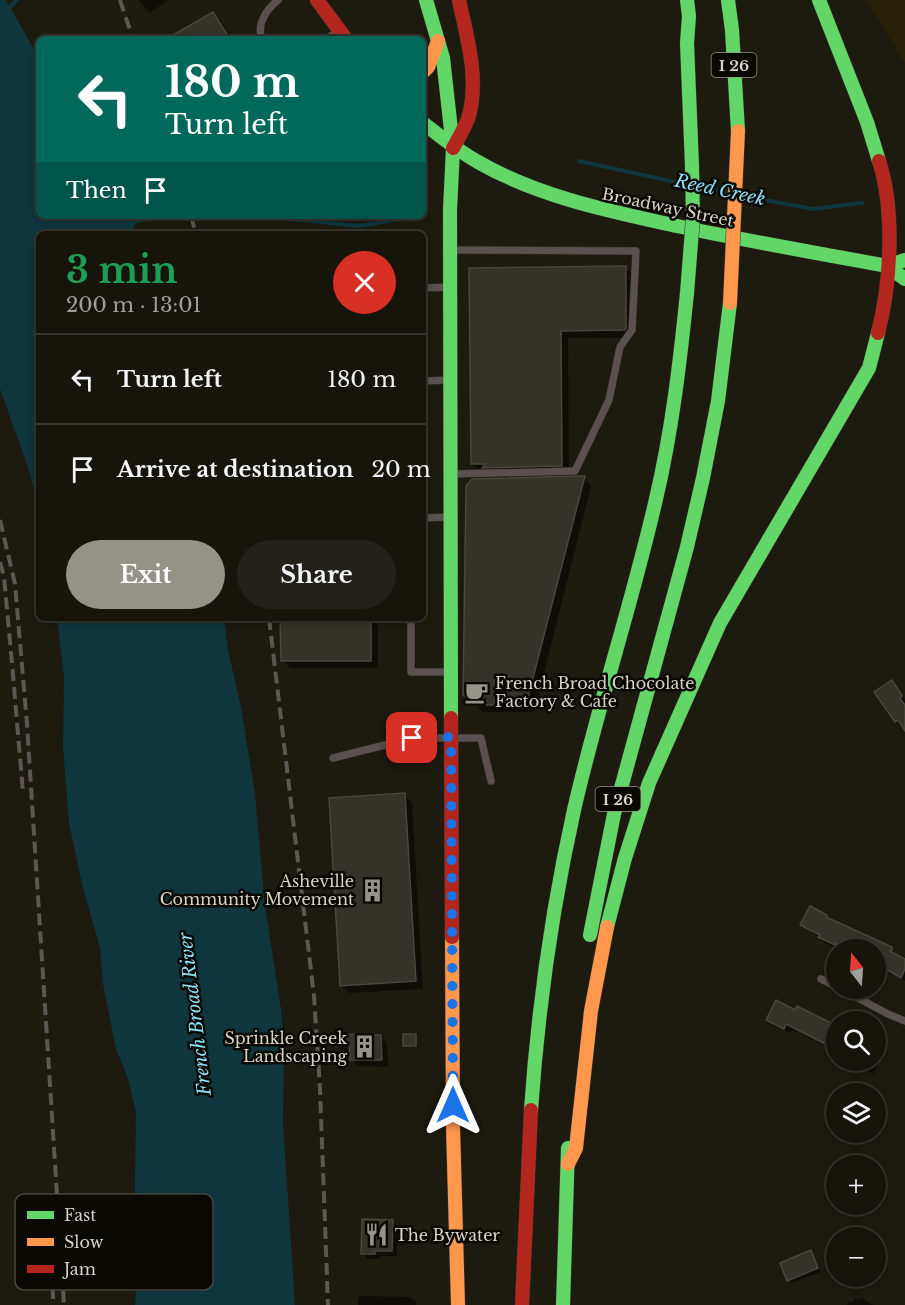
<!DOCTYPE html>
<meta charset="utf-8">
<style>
body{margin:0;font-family:"Libre Baskerville",serif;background:#232119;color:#f1f3f6;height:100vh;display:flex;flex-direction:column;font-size:22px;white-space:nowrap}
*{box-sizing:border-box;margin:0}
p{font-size:20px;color:#9e9e9d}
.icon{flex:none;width:33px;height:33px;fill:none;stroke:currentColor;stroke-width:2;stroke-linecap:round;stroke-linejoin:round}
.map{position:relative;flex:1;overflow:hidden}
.drawer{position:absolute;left:36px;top:231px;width:390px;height:390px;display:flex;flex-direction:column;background:#16140b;border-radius:9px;box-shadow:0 3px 9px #0003,0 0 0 2px #35332c}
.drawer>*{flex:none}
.hud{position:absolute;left:36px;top:36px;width:390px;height:183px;border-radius:9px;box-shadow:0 3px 9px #0003,0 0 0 2px #35332c;background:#00695c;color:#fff;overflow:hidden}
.needle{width:39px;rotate:343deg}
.controls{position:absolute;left:826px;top:939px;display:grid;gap:12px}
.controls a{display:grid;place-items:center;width:60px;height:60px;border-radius:50%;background:#16140b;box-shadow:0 3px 9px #0003,0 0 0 2px #35332c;font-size:30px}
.pin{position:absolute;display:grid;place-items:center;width:51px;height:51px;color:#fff;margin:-26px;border-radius:12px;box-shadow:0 3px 9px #0006}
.me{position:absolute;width:66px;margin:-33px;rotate:0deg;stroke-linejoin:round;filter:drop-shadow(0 0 4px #0008)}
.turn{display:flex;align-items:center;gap:21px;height:126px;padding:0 30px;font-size:27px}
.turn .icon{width:78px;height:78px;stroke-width:2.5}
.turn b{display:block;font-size:42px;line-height:51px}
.then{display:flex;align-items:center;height:57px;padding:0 30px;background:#0003;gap:12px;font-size:22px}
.round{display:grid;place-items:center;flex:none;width:63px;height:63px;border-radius:32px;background:#232119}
.overview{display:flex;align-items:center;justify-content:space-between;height:102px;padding:0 30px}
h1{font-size:36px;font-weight:800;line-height:45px;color:#1e9e55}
.button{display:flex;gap:12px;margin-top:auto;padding:12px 30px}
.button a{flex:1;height:69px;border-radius:36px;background:#959287;color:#fff;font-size:24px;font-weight:800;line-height:69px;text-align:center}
.button a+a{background:#232119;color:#f1f3f6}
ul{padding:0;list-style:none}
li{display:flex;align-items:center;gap:18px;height:90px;padding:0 30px;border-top:2px solid #35332c}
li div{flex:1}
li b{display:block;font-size:22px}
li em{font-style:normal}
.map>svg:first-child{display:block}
.built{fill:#272107}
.water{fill:#0f353d}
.shadow{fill:#0007}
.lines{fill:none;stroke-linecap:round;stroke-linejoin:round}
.stream{stroke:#0f353d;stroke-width:4}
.building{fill:#353229;stroke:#49463d;stroke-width:1.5}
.lane-casing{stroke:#36332a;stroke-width:8}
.fast-casing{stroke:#36332a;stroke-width:15}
.slow-casing{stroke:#36332a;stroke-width:15}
.jam-casing{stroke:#36332a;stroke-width:15}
.lane{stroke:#5b5050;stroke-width:7}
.fast{stroke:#63d668;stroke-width:14}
.slow{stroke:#ff974d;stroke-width:14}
.jam{stroke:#b3261e;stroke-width:14}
.rail{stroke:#5d5652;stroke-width:4;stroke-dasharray:12 6;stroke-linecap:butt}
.fast-bridge-casing{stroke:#36332a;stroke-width:15;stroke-linecap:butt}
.slow-bridge-casing{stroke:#36332a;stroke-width:15;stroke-linecap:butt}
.fast-bridge{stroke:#63d668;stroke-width:14}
.slow-bridge{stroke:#ff974d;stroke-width:14}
.route{stroke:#1a73e8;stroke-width:10;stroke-dasharray:0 18}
.labels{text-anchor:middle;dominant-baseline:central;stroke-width:5;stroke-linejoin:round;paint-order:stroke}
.shield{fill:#0a0802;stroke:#99968c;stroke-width:1.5}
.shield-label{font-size:15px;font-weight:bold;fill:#d6d3c7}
.street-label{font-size:16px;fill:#d6d3c7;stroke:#0a0802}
.poi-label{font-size:16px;fill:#d6d3c7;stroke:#0a0802;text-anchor:start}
.water-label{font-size:18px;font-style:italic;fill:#8be2f9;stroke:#0a0802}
.key{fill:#0a0802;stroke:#47453d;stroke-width:1.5}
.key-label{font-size:16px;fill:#d6d3c7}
</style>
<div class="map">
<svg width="905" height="1305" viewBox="0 0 905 1305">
<rect width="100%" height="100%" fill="#1d1a0f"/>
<path class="built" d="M866,0H905V63Z"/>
<path class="water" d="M0,0H6L39,58V216H175L174,219L152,220L135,224L132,234H39V508L29,470L0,389Z
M57,618H224L228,650L241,707L255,794L265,906L281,1009L284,1044L283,1123L295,1305H135L136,1288L134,1240L136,1112L128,1079L116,1049L103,984L100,948L82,884L69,823L63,747L64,678Z"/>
<path class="shadow" d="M138,0H168L150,13Z
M213,13L221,21L231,39H169Z
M625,268L633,275V338H568L569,473L480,471L472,464L470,269Z
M584,478L591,486L534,712H483L465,694Z
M282,618H378V668H291L283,661Z
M897,688L905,700V733L877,692Z
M404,795L412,803L423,989L349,993L341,985Z
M826,916L832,922L891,949L896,956L905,960V981L876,964V950H840L826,943L802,925Z
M768,1020L837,1028V1052L792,1029L790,1033L773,1025Z
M380,1036L387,1043L388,1067L358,1066L351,1059V1052H344L337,1045Z
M876,1054L881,1059L873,1074L849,1060H876Z
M392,1221L398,1227L397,1256H380V1259H368L363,1254Z
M811,1252L821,1272L792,1283L788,1280Z
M361,1296L411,1297L416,1302V1305H358V1298Z
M861,1297L873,1305H847L849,1301L852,1303L855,1298L859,1300Z"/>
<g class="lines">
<path class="stream" d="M0,17L17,0
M579,161L684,184
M700,187L728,193
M744,196L813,209L862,203
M259,216L359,226L419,216"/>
</g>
<path class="building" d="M213,12L230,39H166Z
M626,266V328L625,330L561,331L562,466L482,468L485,464H471L469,268Z
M576,476H585L526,705H474L463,695L466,486L472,479Z
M280,618H371V661H281Z
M892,680L902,696L900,698L905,705V731L898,720L895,722L874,692Z
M405,793L416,981L340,986L329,798Z
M810,906L827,915L826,917L892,947V950L890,951L905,959V969L901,978L876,963V950H849L836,943L835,945L818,937L820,935L800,925Z
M776,1000L795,1010L797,1006L837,1026V1050L786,1024L784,1029L766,1020Z
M335,1034L381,1035L382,1060H350L349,1045L336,1046Z
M403,1034H416V1046H403Z
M362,1219L393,1220L392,1251H375V1254H361Z
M811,1250L818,1268L787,1281L780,1263Z"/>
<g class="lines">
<defs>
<path id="lane" d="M262,39C256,24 267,9 278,0
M326,39L339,31
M451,250L636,251L632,330L620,347L609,400L575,471L452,474
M423,288L450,287
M423,381L451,380
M423,518L450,517
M411,618V672H449
M333,758L413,738H481L491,781
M821,979L837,987
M839,988L888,1014L905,1021"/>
<path id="fast" d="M426,0L443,58L453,148
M687,0L689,16L687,43L692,166
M728,0L732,30L738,131
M819,0L867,122L879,161
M423,123C441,137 458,151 478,162C539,197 609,211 677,226C747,241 817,253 887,266L905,279
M887,266L905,260
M451,718L450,210L453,148
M607,927L625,858L649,783L720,623L869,368L878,333
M590,935L614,814L687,547L703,478L718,401L730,303
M531,1110C538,1009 552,909 574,810C598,705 632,604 656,499C672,431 680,362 687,293
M563,1305L568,1148"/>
<path id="slow" d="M423,72L428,67L438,41
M452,937L453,1127L458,1305
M568,1164L576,1148L591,1011L607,927"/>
<path id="jam" d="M317,0L346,39
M453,148C458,139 464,129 468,119C480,80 467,38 459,0
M878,333C891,283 895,210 879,161
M451,718L452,937
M522,1305L531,1110"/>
</defs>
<use href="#lane" class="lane-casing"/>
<use href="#fast" class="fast-casing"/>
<use href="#slow" class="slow-casing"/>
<use href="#jam" class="jam-casing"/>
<use href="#lane" class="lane"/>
<use href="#fast" class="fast"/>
<use href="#slow" class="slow"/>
<use href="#jam" class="jam"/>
<path class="rail" d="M120,0L133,39
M191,216L196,234
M0,520L15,584L27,724L64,1305
M0,562L4,577L12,663L23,793
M269,618L314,996L320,1089L328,1305
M52,1251L53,1305"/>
<defs>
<path id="fast-bridge" d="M687,293L693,218L692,166"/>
<path id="slow-bridge" d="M730,303L738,131"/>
</defs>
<use href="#fast-bridge" class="fast-bridge-casing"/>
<use href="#slow-bridge" class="slow-bridge-casing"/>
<use href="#fast-bridge" class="fast-bridge"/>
<use href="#slow-bridge" class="slow-bridge"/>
</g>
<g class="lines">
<path class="route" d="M412,738L451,737L453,1105"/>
</g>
<defs>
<symbol id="cafe-bare" viewBox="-9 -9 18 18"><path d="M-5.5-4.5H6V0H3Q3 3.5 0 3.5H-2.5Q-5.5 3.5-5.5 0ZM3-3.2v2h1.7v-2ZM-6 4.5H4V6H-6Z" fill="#959287" stroke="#0a0802" stroke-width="2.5" paint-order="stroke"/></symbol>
<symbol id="building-bare" viewBox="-9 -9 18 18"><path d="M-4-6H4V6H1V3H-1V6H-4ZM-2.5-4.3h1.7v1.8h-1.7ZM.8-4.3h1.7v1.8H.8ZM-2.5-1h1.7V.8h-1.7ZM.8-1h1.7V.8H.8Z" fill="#959287" stroke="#0a0802" stroke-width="2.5" paint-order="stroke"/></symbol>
<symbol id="restaurant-bare" viewBox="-9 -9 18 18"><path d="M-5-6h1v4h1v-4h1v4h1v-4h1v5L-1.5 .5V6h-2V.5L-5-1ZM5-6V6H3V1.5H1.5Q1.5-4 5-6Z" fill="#959287" stroke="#0a0802" stroke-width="2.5" paint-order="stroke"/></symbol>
</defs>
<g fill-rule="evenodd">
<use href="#cafe-bare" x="460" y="676" width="33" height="33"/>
<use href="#building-bare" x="356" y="874" width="33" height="33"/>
<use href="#building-bare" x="348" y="1030" width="33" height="33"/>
<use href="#restaurant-bare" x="360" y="1218" width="33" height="33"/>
</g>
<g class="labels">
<g class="shield">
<rect x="711.5" y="53" width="45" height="24" rx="4.5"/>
<rect x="595.5" y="787" width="45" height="24" rx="4.5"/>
</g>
<g class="shield-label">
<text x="734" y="65">I 26</text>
<text x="618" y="799">I 26</text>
</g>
<g class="street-label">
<text transform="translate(668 207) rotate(12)">Broadway Street</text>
</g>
<g class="poi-label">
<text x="495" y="683">French Broad Chocolate<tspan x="495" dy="18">Factory &amp; Cafe</tspan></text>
<text x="354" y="881" text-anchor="end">Asheville<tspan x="354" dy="18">Community Movement</tspan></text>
<text x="347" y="1038" text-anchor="end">Sprinkle Creek<tspan x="347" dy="18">Landscaping</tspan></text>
<text x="395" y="1235">The Bywater</text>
</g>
<g class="water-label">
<text transform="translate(720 190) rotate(12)">Reed Creek</text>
<text transform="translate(195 1014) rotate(-97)">French Broad River</text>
</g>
</g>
<rect x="15" y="1194" width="198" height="96" rx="9" class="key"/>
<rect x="27" y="1211" width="27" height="8" fill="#63d668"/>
<rect x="27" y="1238" width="27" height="8" fill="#ff974d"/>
<rect x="27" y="1265" width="27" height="8" fill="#b3261e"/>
<g class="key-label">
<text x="64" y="1221">Fast</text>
<text x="64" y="1248">Slow</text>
<text x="64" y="1275">Jam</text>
</g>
</svg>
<div class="controls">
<a><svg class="needle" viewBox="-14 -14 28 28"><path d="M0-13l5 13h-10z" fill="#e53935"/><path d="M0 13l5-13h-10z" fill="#9e9e9d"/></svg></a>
<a><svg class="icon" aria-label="search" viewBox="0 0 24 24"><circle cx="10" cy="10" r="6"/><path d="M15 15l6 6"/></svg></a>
<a><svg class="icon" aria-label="layers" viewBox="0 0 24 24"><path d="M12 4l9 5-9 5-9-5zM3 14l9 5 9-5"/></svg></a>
<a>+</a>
<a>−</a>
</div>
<div class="pin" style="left:412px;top:738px;background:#d93025"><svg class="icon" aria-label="arrive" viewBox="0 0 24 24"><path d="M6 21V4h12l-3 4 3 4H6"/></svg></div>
<svg class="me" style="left:453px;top:1105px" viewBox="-20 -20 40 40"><path d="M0-17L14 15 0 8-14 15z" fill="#1a73e8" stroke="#fff" stroke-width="4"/></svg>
<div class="hud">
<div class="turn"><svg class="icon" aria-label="left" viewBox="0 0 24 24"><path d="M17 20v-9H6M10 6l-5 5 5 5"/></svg><div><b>180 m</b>Turn left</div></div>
<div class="then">Then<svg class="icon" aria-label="arrive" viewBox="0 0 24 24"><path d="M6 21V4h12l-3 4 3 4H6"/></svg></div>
</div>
<section class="drawer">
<div class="overview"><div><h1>3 min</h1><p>200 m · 13:01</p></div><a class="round" style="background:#d93025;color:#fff"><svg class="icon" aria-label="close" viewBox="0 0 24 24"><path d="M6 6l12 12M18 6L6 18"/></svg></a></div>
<ul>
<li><svg class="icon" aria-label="left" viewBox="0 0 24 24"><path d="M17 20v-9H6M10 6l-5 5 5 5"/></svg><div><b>Turn left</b></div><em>180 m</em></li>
<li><svg class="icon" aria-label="arrive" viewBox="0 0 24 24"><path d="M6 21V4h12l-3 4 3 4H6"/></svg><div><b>Arrive at destination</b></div><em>20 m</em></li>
</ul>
<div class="button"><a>Exit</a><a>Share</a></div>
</section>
</div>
